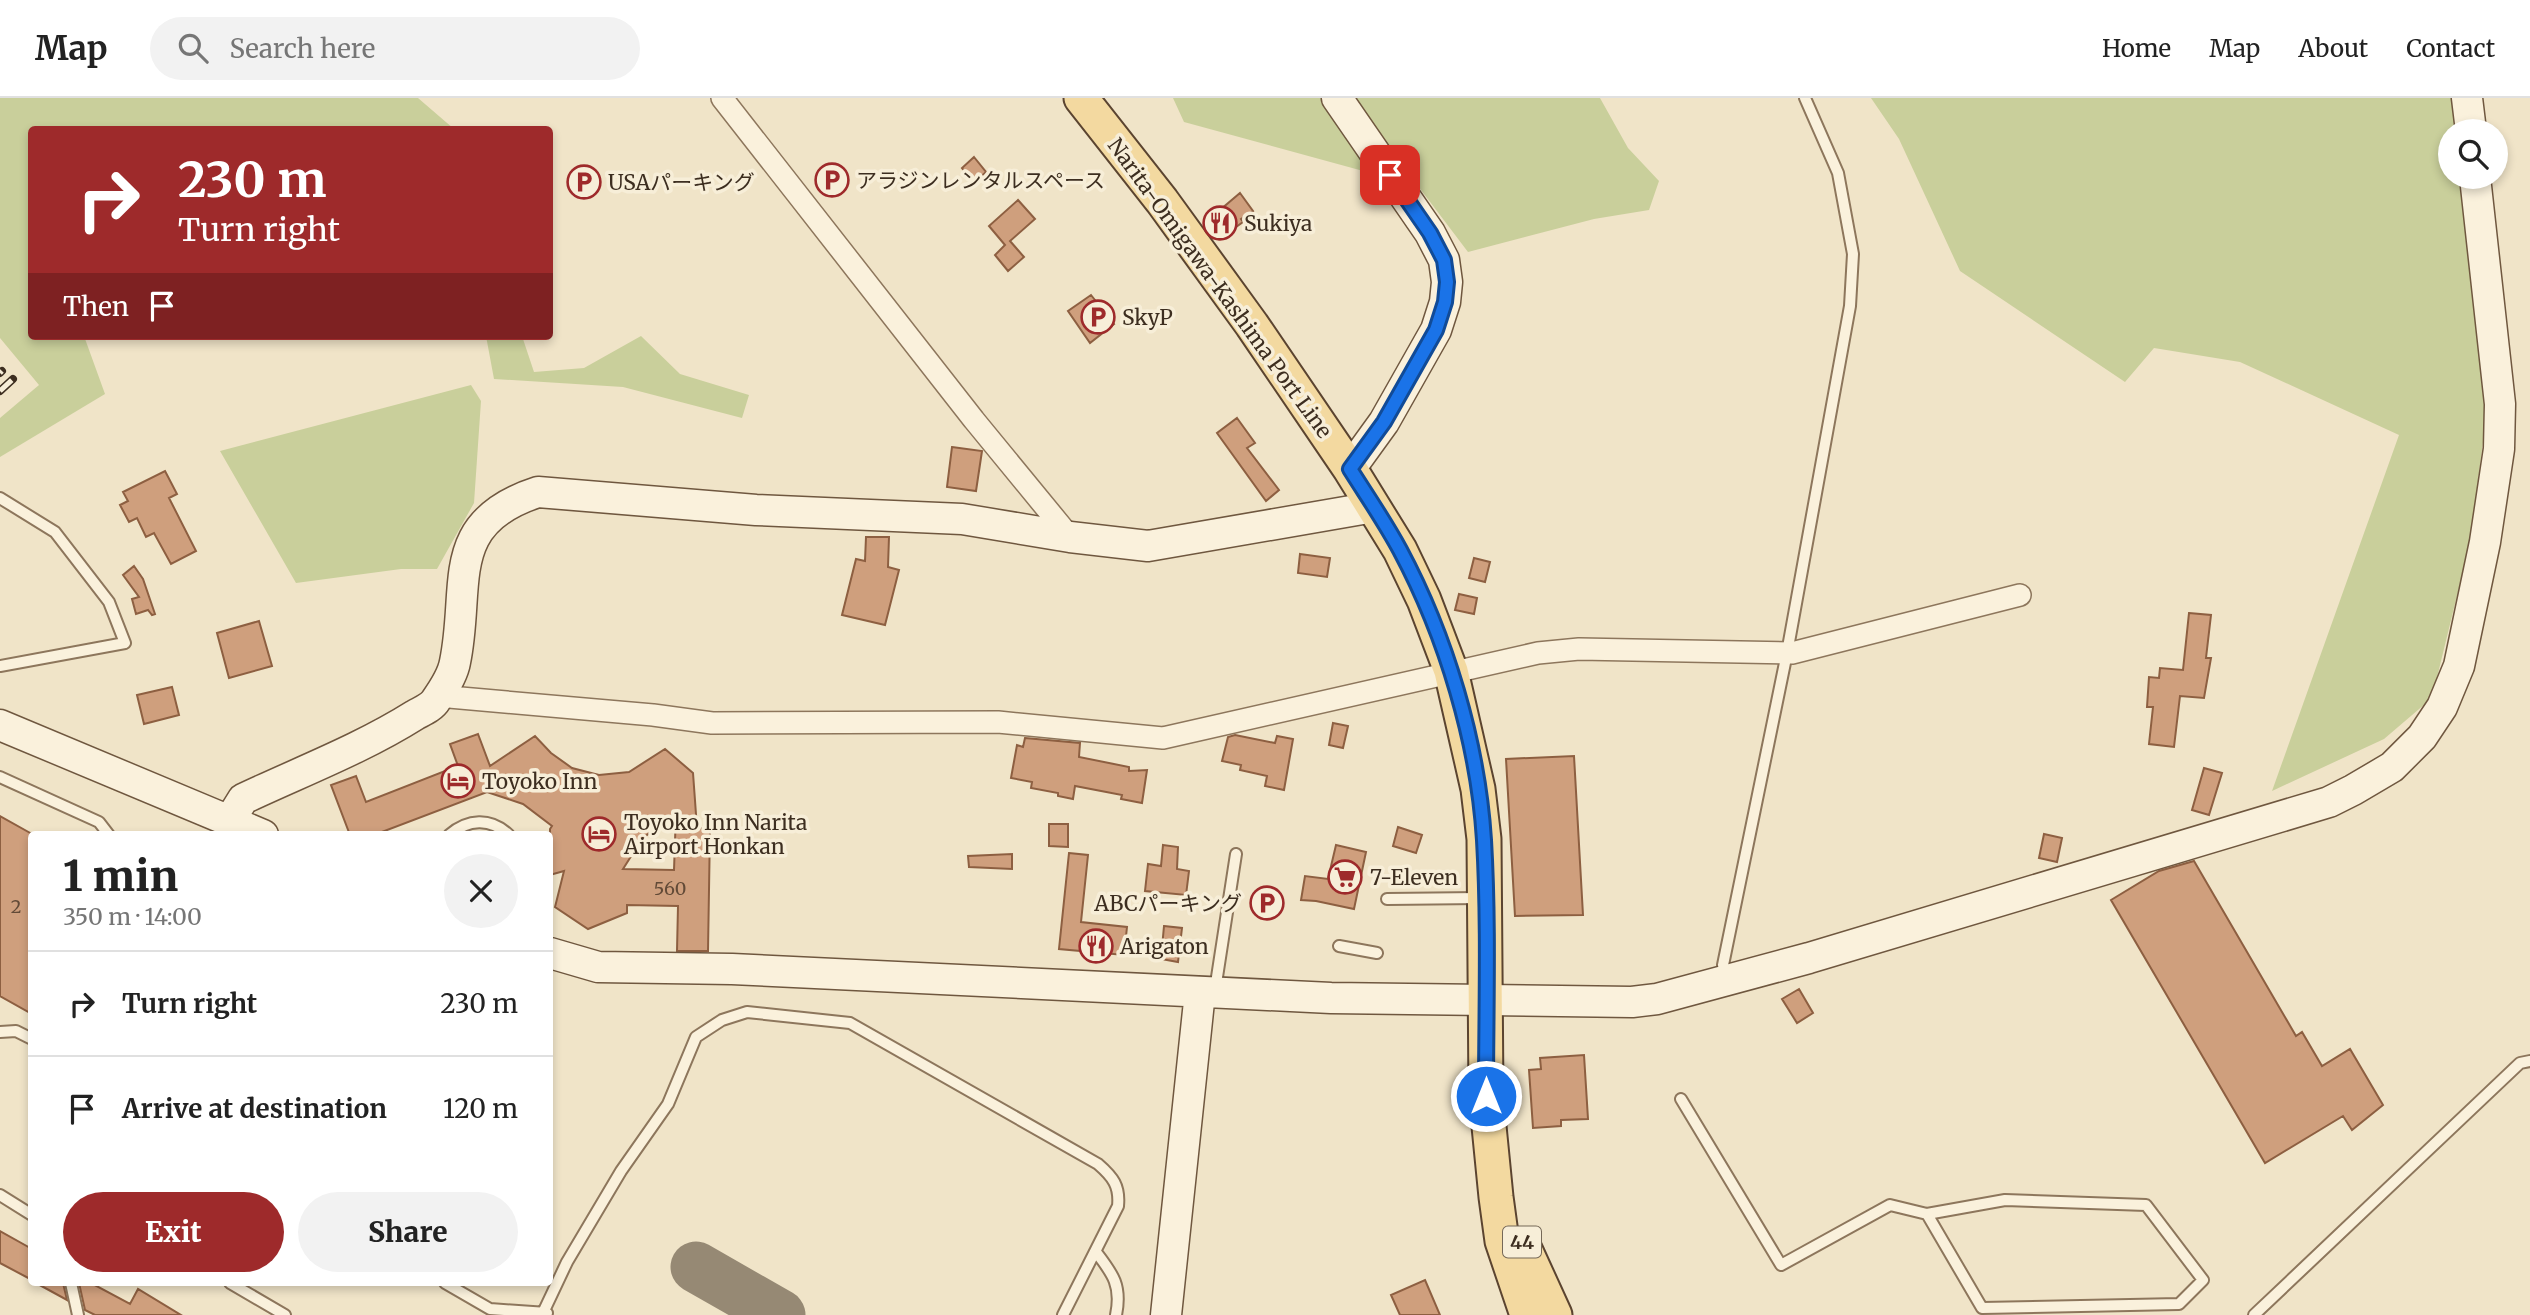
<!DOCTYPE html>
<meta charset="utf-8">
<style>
body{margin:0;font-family:Merriweather,"Noto Sans JP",serif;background:#f2f2f2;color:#222;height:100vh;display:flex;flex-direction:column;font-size:26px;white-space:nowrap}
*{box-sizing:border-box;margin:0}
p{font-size:23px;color:#767676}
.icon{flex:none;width:38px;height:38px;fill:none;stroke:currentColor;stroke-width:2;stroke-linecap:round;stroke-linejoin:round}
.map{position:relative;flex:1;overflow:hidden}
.side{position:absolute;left:28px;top:733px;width:525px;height:455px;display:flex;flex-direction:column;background:#fff;border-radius:7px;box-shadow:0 4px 10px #0003}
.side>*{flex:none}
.hud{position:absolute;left:28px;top:28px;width:525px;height:214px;border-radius:7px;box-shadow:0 4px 10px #0003;background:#9e2a2b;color:#fff;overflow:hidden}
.tools{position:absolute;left:2438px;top:21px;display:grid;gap:14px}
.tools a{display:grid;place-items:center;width:70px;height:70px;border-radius:50%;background:#fff;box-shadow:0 4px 10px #0003;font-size:35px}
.pin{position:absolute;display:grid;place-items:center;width:60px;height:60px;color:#fff;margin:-30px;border-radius:14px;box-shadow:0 4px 10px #0006}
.me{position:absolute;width:77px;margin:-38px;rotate:0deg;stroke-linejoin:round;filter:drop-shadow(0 0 5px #0008)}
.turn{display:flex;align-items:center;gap:24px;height:147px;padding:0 35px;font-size:32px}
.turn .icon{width:91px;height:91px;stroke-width:2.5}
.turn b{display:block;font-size:49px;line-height:60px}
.then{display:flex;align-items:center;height:66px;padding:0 35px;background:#0003;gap:14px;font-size:26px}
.round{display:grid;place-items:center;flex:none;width:74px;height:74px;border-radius:37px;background:#f2f2f2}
.head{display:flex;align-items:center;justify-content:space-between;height:119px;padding:0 35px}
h1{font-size:42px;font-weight:800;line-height:52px}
.button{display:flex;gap:14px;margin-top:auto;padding:14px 35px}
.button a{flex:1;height:80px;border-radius:42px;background:#9e2a2b;color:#fff;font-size:28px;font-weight:800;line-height:80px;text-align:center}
.button a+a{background:#f2f2f2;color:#222}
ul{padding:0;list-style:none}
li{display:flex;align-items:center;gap:21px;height:105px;padding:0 35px;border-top:2px solid #e0e0e0}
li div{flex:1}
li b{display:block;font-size:26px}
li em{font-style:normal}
header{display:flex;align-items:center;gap:42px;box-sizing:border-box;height:98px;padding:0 35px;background:#fff;border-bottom:2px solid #e0e0e0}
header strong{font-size:33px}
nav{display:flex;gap:38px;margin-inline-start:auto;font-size:24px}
.search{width:490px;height:63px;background:#f2f2f2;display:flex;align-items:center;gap:18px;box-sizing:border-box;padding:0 24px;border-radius:38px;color:#767676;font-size:26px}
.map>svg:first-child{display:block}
.green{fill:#c9cf9b}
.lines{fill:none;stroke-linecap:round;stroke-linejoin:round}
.taxiway{stroke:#968974;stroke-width:51}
.building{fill:#cf9f7d;stroke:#8d5f41;stroke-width:2;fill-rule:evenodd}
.lane-casing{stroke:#8d765c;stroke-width:14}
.street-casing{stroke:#8d765c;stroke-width:24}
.secondary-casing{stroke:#6f573f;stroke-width:33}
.primary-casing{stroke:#5b4430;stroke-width:37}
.lane{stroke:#faf1dc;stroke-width:10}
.street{stroke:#faf1dc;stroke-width:21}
.secondary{stroke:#faf1dc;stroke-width:30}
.primary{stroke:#f3d9a0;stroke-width:33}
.rail-casing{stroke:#3d2e20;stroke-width:8}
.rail{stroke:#f7eed8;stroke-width:5;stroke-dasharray:16;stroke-linecap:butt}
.route-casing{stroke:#114b97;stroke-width:18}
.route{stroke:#1a73e8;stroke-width:12}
.labels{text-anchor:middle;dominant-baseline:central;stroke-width:7;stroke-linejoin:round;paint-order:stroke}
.number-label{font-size:18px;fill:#624a37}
.shield{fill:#f7eed8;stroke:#756857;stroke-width:2}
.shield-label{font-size:19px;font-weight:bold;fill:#3d2e20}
.poi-label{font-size:21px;fill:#3d2e20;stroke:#f7eed8;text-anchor:start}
.street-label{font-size:21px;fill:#3d2e20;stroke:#f7eed8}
</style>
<header>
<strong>Map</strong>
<div class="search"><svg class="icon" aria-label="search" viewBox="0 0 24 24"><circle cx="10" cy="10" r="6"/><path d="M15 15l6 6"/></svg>Search here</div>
<nav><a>Home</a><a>Map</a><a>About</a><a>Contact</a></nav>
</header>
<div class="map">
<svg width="2530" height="1217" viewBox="0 0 2530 1217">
<rect width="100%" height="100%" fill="#f0e4c8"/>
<path class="green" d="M0,0H418L454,31L32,32V238H84L105,296L0,359V320L39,287L0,240Z
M1173,0H1600L1628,50L1659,83L1649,112L1594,121L1468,154L1418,88L1184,24Z
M1871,0H2454L2458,33H2450V79H2462L2486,321L2470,444L2432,600L2384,641L2272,693L2399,337L2240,264L2154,250L2125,284L1960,173L1899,41Z
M486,238H522L534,274L584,270L641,238L680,276L749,297L742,320L623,289L494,281Z
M471,287L481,303L474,405L437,471H401L296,485L220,353Z"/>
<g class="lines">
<path class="taxiway" d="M696,1169L780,1217"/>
</g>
<path class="building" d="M974,59L986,74L974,85L962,70Z
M1240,95L1253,113L1241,121L1243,124L1219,141L1207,123Z
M1018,102L1035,121L1010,143L1024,159L1008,173L995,157L1005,147L989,128Z
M1091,197L1114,226L1090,245L1068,213Z
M1237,320L1255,345L1247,350L1279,392L1266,403L1217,335Z
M952,349L982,353L976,393L947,389Z
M165,373L177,396L169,400L196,453L171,466L154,435L146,439L137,420L129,424L120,407L128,403L123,394Z
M866,439H889L888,469L899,472L885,527L842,517L856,461L865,463Z
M1300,456L1330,460L1327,479L1298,475Z
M1474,460L1490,464L1485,484L1469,480Z
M134,468L143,481L155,516L152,517L148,512L136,516L132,501L139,499L123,477Z
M1459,496L1477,500L1474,516L1455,512Z
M2189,515L2211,517L2206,560H2211L2204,600L2180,598L2174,649L2149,646L2153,609H2147L2149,579L2159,580L2160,570L2183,572Z
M259,523L272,568L229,580L217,535Z
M172,589L179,617L144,626L137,597Z
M1333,625L1348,628L1343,650L1329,647Z
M478,636L490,668L535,638L551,655L572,670L599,677L629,674L665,651L693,675L697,730L710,731L708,853H677L678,808L627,807V815L588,831L555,809L564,773L550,777V731L552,728L523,706L487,694L374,737H350L331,687L356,678L366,704L458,668L450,646ZM676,714L674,772L623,771L642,741Z
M1235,637L1275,645L1277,638L1293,641L1284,692L1265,688L1267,678L1240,672L1241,667L1222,663L1228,639Z
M1025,640L1080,645L1079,659L1129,669V673L1147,672L1142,705L1121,701L1122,697L1075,688L1073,701L1058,698V695L1031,690L1032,684L1011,680L1017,647L1023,649Z
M1574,658L1583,817L1515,818L1506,661Z
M2204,670L2222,675L2209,717L2192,712Z
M0,718L32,736V916L0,898Z
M1049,726H1068V749L1049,748Z
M1398,729L1422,737L1416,755L1393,748Z
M2044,736L2062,740L2057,764L2039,760Z
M1163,747L1178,749L1177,771L1189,773L1186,797L1145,793L1148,766L1161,768Z
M1336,747L1366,754L1354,811L1316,803L1301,802L1305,778L1328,781Z
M1069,755L1088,757L1081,824L1127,829L1124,857L1059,851Z
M1012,756V771L969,769L968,758Z
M2194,763L2296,938L2302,934L2322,968L2350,951L2383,1007L2352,1032L2343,1018L2265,1065L2111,802L2159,773Z
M1164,828L1182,830L1178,864L1161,861Z
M1799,891L1813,915L1797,925L1782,901Z
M1584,957L1588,1021L1561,1022V1028L1533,1030L1529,972L1541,971L1540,960Z
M0,1133L32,1151V1182L0,1165Z
M1425,1182L1440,1217H1400L1391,1197Z
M36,1185H63L67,1202Z
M79,1185H91L130,1206L138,1191L181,1217H95L85,1212Z"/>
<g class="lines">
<defs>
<path id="lane" d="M0,400L55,434L109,504L125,545L0,568
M0,679L99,724L109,737
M449,737C468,721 490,719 509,737
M1387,801L1480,800
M1339,848L1377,855
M1723,867L1787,555L1850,208L1853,156L1838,75L1805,0
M1215,892L1236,756
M0,934L16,933L32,941
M1681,1001L1781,1167L1890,1107L1927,1116L2005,1102L2146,1107L2203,1182L2179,1206L1982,1210L1927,1116
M0,1097L32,1117
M1096,1154C1113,1176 1122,1188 1116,1217
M71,1185L78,1217
M230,1185L285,1217
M445,1185L490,1211L547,1215
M542,1217L567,1164L621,1073L668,1006L696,939L722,922L747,914L850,925L1098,1066C1113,1079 1120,1088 1118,1108L1063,1217
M2254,1217L2520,965L2530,963"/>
<path id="street" d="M722,0L974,322L1070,439
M438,598L653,617L712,625L998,624L1163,640L1538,555L1579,551L1792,555L2020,497"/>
<path id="secondary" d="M1337,0L1430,135L1444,162L1447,184L1445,204L1436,232L1384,324L1350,371
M2467,0L2471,33
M0,627L263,737
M230,722L243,701C300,674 361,651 415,617C422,613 432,609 436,602C443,592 453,576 455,564C471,487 442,425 538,394L756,412L962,421L1070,439L1148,448L1374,409
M550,855L598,869L732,871L1331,900L1632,904L1657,901L1809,860L2329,704L2353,692L2392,669L2422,639L2442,609L2459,568L2485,444L2499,351L2500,306L2475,79
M1166,1217L1200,894"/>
<path id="primary" d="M1081,0L1162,103L1252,227L1350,371L1400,452L1424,502L1451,573L1478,691L1484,741L1486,998L1496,1099L1502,1143L1527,1217
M1523,1147L1555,1217"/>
</defs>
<use href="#lane" class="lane-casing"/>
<use href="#street" class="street-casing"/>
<use href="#secondary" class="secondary-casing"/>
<use href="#primary" class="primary-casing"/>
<use href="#lane" class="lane"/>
<use href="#street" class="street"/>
<use href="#secondary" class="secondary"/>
<use href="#primary" class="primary"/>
<defs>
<path id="rail" d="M0,275L2,273
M0,293L13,281"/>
</defs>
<use href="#rail" class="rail-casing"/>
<use href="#rail" class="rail"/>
</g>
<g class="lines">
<defs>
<path id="route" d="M1390,77L1430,135L1444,162L1447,184L1445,204L1436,232L1384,324L1350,371C1367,398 1385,424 1400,452C1446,538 1478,645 1484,742C1489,828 1486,913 1486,998"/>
</defs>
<use href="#route" class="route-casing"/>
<use href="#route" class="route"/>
</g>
<defs>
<symbol id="parking-ring" viewBox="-11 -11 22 22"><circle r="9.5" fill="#f7eed8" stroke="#9e2a2b" stroke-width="1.5"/><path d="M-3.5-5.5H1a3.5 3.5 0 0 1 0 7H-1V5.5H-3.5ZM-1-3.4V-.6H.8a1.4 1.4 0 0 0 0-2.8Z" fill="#9e2a2b"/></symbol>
<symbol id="restaurant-ring" viewBox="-11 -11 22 22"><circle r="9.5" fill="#f7eed8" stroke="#9e2a2b" stroke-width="1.5"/><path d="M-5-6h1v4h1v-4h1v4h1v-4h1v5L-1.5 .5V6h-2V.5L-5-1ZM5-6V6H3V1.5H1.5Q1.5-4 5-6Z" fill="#9e2a2b"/></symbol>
<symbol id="hotel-ring" viewBox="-11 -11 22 22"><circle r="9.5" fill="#f7eed8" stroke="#9e2a2b" stroke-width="1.5"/><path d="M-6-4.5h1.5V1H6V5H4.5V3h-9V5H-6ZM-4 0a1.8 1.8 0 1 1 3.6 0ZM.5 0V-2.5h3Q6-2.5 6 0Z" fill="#9e2a2b"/></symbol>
<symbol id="supermarket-ring" viewBox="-11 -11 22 22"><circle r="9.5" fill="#f7eed8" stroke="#9e2a2b" stroke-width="1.5"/><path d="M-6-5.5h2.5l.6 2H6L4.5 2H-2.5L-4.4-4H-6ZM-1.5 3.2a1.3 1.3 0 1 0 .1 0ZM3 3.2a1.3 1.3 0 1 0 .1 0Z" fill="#9e2a2b"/></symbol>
</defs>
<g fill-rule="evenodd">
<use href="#parking-ring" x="813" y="63" width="38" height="38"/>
<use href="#parking-ring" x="565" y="65" width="38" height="38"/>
<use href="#restaurant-ring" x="1201" y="106" width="38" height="38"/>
<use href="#parking-ring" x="1079" y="200" width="38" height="38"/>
<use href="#hotel-ring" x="439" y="664" width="38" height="38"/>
<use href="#hotel-ring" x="580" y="717" width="38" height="38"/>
<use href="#supermarket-ring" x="1326" y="760" width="38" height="38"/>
<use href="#parking-ring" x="1248" y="786" width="38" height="38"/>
<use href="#restaurant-ring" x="1077" y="829" width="38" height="38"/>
</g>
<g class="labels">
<g class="number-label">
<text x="670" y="790">560</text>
<text x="16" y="808">2</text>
</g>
<rect class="shield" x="1503" y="1128.5" width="38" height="31" rx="5"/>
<g class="shield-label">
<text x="1522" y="1144">44</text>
</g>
<g class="poi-label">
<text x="856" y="82">アラジンレンタルスペース</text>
<text x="608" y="84">USAパーキング</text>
<text x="1244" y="125">Sukiya</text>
<text x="1122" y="219">SkyP</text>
<text x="482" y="683">Toyoko Inn</text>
<text x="624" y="724">Toyoko Inn Narita<tspan x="624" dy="24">Airport Honkan</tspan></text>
<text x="1370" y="779">7-Eleven</text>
<text x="1242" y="805" text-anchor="end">ABCパーキング</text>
<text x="1120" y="848">Arigaton</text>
</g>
<g class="street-label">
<text transform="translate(1220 190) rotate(54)">Narita-Omigawa-Kashima Port Line</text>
</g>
</g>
</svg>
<div class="tools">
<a><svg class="icon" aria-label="search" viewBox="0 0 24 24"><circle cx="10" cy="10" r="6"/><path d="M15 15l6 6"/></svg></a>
</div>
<div class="pin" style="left:1390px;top:77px;background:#d93025"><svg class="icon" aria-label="arrive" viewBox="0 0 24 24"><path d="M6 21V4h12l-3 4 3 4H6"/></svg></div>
<svg class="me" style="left:1486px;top:998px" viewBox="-20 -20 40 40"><circle r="17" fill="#1a73e8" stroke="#fff" stroke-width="3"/><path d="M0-11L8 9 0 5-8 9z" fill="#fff"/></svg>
<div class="hud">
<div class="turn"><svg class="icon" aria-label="right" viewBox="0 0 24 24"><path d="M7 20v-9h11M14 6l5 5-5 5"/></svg><div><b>230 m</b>Turn right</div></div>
<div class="then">Then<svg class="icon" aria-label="arrive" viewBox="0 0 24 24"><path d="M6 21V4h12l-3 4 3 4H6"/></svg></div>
</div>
<section class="side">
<div class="head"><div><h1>1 min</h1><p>350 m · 14:00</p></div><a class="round"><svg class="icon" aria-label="close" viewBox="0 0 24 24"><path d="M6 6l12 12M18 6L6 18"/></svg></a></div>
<ul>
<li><svg class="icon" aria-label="right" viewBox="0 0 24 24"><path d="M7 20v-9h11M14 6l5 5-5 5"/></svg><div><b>Turn right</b></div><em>230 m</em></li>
<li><svg class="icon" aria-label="arrive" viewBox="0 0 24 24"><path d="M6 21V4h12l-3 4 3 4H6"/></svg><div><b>Arrive at destination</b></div><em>120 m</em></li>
</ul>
<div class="button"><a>Exit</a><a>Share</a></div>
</section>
</div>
